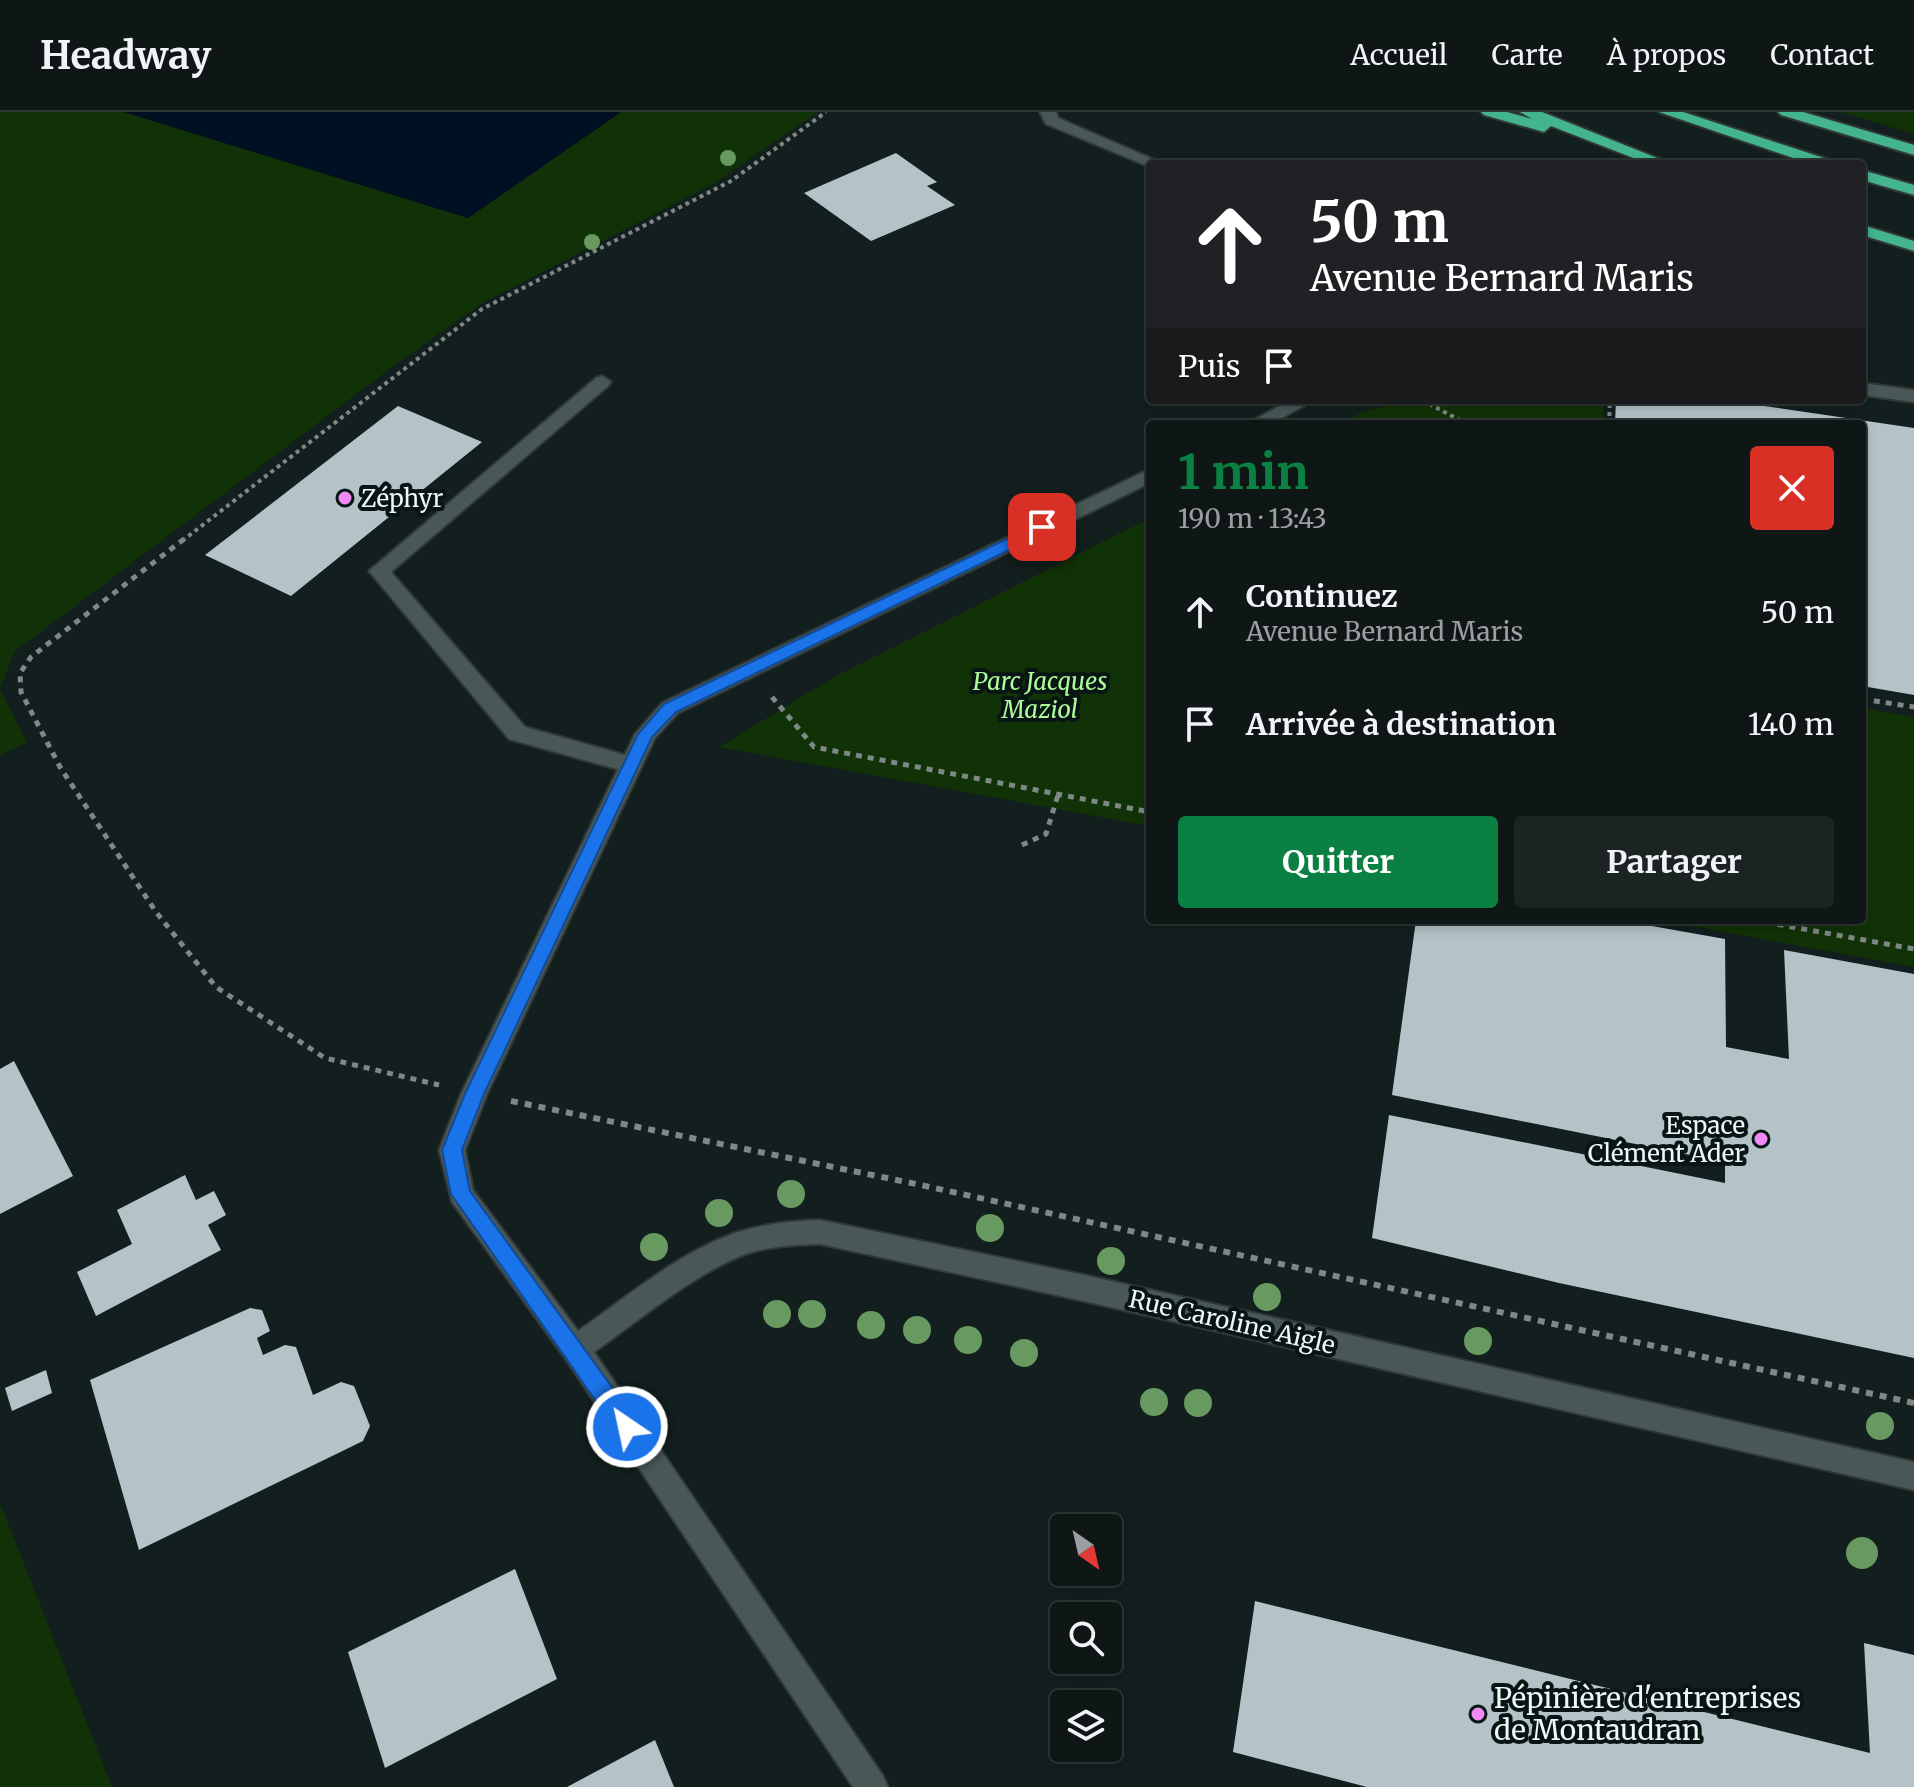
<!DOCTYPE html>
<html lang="fr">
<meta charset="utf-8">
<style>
body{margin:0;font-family:Merriweather,serif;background:#1c2423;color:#f1f3f6;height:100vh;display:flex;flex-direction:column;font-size:30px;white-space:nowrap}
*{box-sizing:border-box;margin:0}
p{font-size:26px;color:#9b9fa1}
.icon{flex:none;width:44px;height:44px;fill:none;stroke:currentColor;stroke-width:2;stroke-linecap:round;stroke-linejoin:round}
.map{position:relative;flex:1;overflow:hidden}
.sheet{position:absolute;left:1146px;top:308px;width:720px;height:504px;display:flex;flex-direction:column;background:#0e1716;border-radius:8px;box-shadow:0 4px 12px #0003,0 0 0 2px #2e3635}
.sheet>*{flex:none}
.guide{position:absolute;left:1146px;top:48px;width:720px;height:244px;border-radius:8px;box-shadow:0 4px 12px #0003,0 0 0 2px #2e3635;background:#202124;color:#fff;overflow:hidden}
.needle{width:52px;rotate:146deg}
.tools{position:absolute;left:1050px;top:1402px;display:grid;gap:16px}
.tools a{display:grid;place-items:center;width:72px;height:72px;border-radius:8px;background:#0e1716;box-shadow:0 4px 12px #0003,0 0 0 2px #2e3635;font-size:40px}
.pin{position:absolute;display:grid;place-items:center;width:68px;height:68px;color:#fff;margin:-34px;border-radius:16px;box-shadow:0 4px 12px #0006}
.me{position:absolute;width:88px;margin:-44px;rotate:326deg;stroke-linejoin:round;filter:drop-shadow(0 0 6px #0008)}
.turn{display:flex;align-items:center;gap:28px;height:168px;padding:0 32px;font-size:36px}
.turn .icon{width:104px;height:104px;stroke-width:2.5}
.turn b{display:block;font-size:56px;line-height:68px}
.then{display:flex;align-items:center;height:76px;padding:0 32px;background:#0003;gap:16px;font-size:30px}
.round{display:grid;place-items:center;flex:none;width:84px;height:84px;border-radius:8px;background:#1c2423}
.summary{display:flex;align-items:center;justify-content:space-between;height:136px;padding:0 32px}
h1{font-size:48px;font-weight:700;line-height:60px;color:#0b8043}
.primary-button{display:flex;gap:16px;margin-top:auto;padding:16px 32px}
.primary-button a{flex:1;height:92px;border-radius:8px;background:#0b8043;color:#fff;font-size:32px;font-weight:700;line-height:92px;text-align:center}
.primary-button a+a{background:#1c2423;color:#f1f3f6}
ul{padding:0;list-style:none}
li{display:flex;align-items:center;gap:24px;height:112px;padding:0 32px}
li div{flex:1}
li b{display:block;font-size:30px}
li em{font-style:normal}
header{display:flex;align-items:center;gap:48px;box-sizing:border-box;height:112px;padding:0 40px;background:#0e1716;border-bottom:2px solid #2e3635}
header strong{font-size:38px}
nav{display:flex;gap:44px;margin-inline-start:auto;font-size:28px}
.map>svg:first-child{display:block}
.green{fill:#113206}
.water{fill:#000f21}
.building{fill:#b3c3c8}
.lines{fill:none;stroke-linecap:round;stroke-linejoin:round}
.service-casing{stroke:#303838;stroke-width:4}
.minor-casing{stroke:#303838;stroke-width:4}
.motorway-casing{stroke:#303838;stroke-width:4}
.path-far2{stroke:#7d8887;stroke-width:4;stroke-dasharray:4 4;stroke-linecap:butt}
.path-far1{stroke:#7d8887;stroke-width:5;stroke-dasharray:6 6;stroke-linecap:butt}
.path{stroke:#7d8887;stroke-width:6;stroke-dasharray:7 7;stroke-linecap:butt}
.service{fill:#495857;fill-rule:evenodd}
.minor{fill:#495857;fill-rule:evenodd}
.motorway{fill:#43b48b;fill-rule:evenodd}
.tree{fill:#679961}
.route{fill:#1a73e8;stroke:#114b97;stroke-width:2}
.poi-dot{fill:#f18af4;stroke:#091515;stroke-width:3}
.labels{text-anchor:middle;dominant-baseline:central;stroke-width:8;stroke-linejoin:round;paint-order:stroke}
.poi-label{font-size:24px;fill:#eef7f6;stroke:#091515;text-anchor:start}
.park-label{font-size:24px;font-style:italic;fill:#adfc98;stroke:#091515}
.street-label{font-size:24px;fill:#eef7f6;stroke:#091515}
.near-poi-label{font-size:28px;fill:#eef7f6;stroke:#091515;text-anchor:start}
</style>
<header>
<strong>Headway</strong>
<nav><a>Accueil</a><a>Carte</a><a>À propos</a><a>Contact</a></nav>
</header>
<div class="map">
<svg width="1914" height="1675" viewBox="0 0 1914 1675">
<rect width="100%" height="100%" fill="#121f1e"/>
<path class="green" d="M0,0H124L468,106L621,0H818L713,72L484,190L395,253L14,540L0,577L27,631L0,643Z
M1841,0H1914V22Z
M1406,288H1604L1603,312H1338L1363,300Z
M1150,406V714L719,635L836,564Z
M1862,596L1914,605V855L1659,808H1862Z
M0,1391L112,1675H0Z"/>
<path class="water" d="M124,0H621L468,106Z"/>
<path class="building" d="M896,41L937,70L927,74L955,93L871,129L804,81Z
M1616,288H1723L1914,316V583L1862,574V312H1615Z
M398,294L482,330L291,484L205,443Z
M1416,808H1618L1725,827L1726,935L1789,947L1784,838L1914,862V1246L1559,1171L1372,1126L1389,1003L1725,1071V1050L1392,983Z
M14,949L73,1064L0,1102V957Z
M185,1063L196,1088L214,1079L226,1103L208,1113L221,1138L96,1204L77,1160L132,1132L117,1098Z
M250,1196L262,1198L270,1219L257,1226L263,1243L285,1233L296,1235L313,1283L341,1270L354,1274L370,1314L363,1329L139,1438L90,1268Z
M46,1258L52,1281L12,1299L5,1276Z
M515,1457L557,1567L385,1656L348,1540Z
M1255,1489L1870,1641L1864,1531L1914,1543V1675H1367L1233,1640Z
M655,1628L674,1675H567Z"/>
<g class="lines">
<defs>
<path id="service" d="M1040,0H1056L1058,6L1164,52H1150V55L1046,12Z
M602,264L611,270L608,274L391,460L525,615L639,647L642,653L639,659L631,661L509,627L369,459L596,266Z"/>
<path id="minor" d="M1862,271L1914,278V290L1862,283Z
M1290,288H1314L1271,312H1247Z
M1150,357V371L678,601L655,626L487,982L465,1038L473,1078L578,1219C627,1185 678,1141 735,1121C763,1112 791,1109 820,1108L1084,1163L1914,1350V1378L1084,1189L820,1132C795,1133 770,1134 746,1142C696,1160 637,1210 594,1240L883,1664L888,1675H853L565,1246L452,1090L439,1038L461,982L635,622L662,591Z"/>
<path id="motorway" d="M1481,0H1507L1532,7L1520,0H1542L1672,52H1649L1551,14L1544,20L1484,3Z
M1659,0H1683L1833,49L1835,52H1811Z
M1778,0H1803L1914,33V43L1781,3Z
M1862,58L1914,73V83L1862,68Z
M1862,113L1914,129V139L1862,123Z"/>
</defs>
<use href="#service" class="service-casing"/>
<use href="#minor" class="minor-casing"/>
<use href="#motorway" class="motorway-casing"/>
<path class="path-far2" d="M1422,288L1467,312
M1609,312L1610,288
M182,429L482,197L731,69L826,0"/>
<path class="path-far1" d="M184,427L31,545L20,561L21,580L60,655L156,800L216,875L325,946L439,973
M772,585L814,635L1150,700
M1862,587L1914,595
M1022,733L1046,722L1058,683
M1754,808L1914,837"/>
<path class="path" d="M511,989L916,1072L1914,1291"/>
<use href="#service" class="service"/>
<use href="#minor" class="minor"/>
<use href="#motorway" class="motorway"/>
</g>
<g class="tree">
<circle cx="728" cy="46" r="8"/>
<circle cx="592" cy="130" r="8"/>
<circle cx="791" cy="1082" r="14"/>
<circle cx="719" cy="1101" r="14"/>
<circle cx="990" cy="1116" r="14"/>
<circle cx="654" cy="1135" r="14"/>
<circle cx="1111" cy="1149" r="14"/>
<circle cx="1267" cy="1185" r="14"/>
<circle cx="777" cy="1202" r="14"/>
<circle cx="812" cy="1202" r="14"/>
<circle cx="871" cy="1213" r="14"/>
<circle cx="917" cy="1218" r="14"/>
<circle cx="968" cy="1228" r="14"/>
<circle cx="1478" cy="1229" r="14"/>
<circle cx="1024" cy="1241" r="14"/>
<circle cx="1154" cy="1290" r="14"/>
<circle cx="1198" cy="1291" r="14"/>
<circle cx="1880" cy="1314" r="14"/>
<circle cx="1862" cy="1441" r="16"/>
</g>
<path class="route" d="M1042,410L1048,412V419L676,600L652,625L484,982L462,1038L470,1079L635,1307L638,1315L635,1322L627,1325L619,1322L451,1082L442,1038L465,982L638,622L664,592Z"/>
<g class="poi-dot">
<circle cx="345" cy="386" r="8"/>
<circle cx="1761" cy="1027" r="8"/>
<circle cx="1478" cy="1602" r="8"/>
</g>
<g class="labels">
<g class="poi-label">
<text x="361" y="386">Zéphyr</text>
<text x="1745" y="1013" text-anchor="end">Espace<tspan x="1745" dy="28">Clément Ader</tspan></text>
</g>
<g class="park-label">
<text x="1040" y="569">Parc Jacques<tspan x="1040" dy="28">Maziol</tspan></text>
</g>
<g class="street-label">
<text transform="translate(1232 1210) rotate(13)">Rue Caroline Aigle</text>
</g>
<g class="near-poi-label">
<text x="1494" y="1586">Pépinière d'entreprises<tspan x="1494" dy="32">de Montaudran</tspan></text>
</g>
</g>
</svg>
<div class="tools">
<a><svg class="needle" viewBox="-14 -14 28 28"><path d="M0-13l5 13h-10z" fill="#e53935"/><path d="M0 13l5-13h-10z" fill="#9b9fa1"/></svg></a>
<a><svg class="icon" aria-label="search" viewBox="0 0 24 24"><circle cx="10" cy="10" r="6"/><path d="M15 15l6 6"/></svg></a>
<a><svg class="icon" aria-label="layers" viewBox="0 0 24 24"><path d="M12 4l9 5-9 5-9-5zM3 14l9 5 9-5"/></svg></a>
</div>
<div class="pin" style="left:1042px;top:415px;background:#d93025"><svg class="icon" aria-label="arrive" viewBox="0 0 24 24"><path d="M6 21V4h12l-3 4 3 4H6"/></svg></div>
<svg class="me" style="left:627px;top:1315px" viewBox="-20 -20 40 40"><circle r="17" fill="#1a73e8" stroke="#fff" stroke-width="3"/><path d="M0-11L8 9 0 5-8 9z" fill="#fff"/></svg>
<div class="guide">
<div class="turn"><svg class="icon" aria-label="ahead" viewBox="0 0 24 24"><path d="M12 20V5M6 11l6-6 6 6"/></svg><div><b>50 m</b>Avenue Bernard Maris</div></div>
<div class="then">Puis<svg class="icon" aria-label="arrive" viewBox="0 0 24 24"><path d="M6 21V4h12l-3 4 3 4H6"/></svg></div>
</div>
<section class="sheet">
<div class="summary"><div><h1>1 min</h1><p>190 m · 13:43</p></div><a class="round" style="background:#d93025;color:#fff"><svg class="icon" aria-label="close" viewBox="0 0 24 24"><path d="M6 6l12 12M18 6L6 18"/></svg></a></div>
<ul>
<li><svg class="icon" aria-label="ahead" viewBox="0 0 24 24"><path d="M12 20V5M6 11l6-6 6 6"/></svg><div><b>Continuez</b><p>Avenue Bernard Maris</p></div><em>50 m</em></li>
<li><svg class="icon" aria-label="arrive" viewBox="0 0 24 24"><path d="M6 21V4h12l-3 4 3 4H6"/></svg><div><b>Arrivée à destination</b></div><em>140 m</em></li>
</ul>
<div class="primary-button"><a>Quitter</a><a>Partager</a></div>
</section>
</div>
